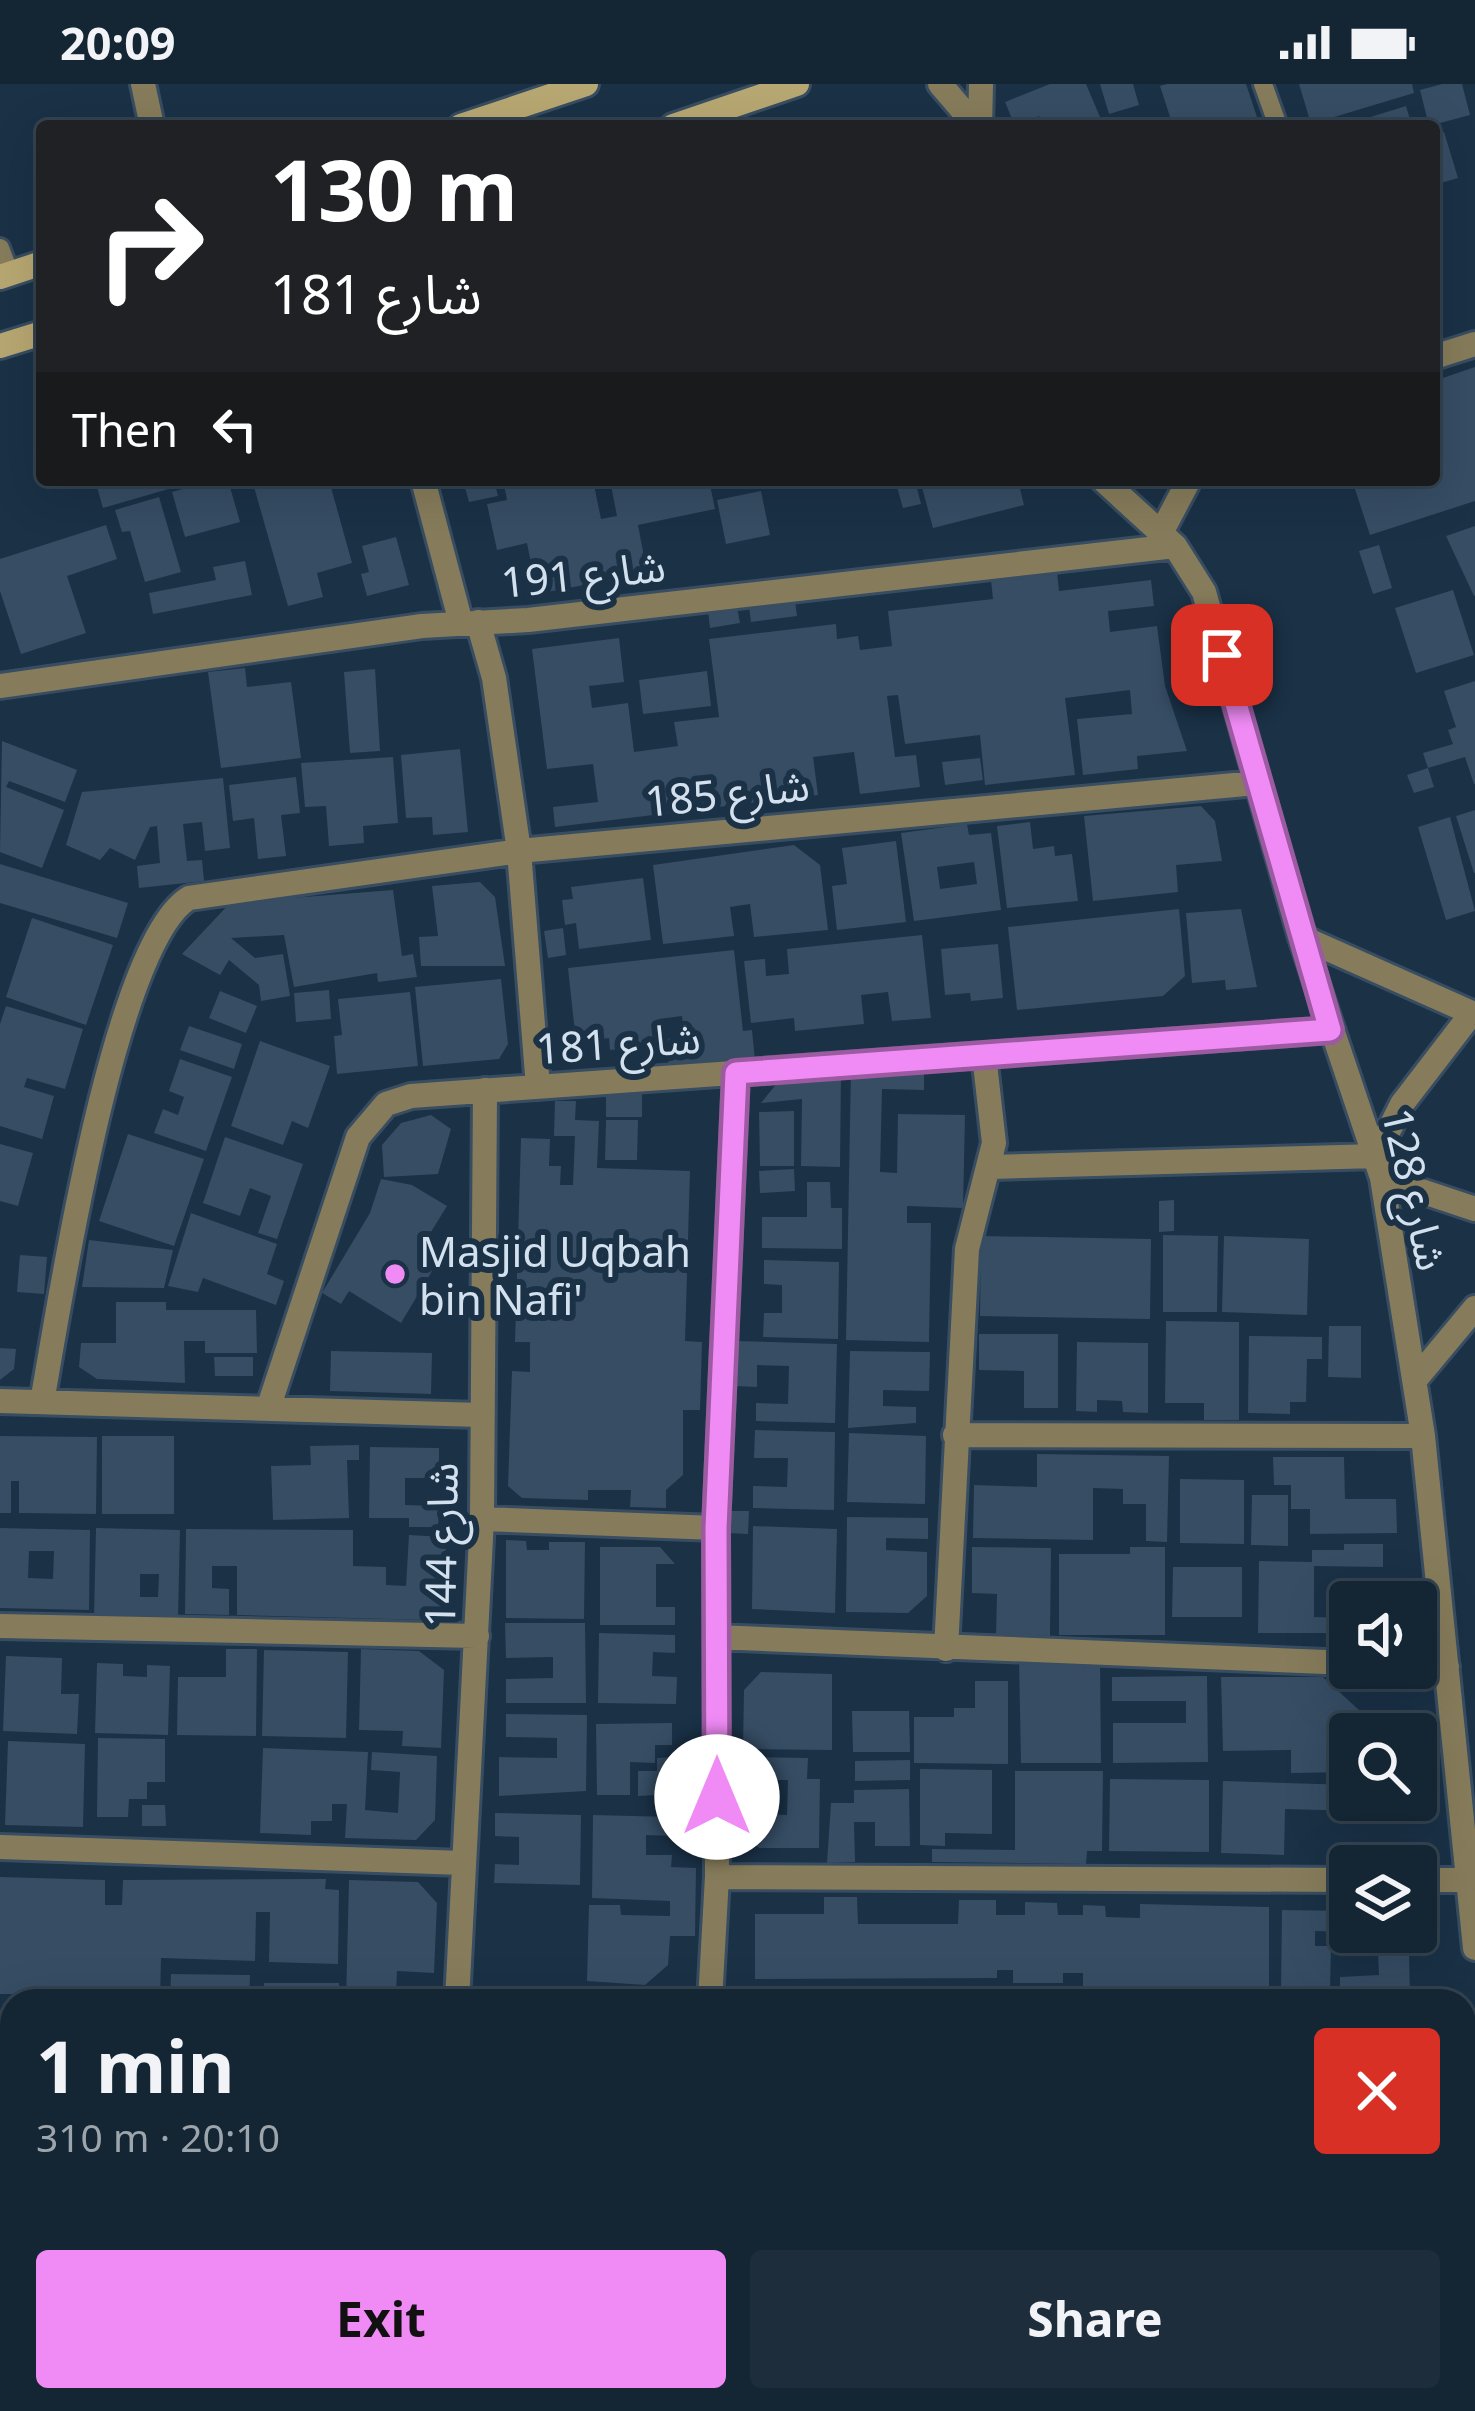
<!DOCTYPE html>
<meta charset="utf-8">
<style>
body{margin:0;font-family:"Noto Sans","Noto Sans Arabic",sans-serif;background:#1d2d3c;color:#f1f3f6;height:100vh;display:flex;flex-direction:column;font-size:45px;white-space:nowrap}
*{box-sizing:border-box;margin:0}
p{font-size:39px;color:#9da5ac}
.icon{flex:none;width:66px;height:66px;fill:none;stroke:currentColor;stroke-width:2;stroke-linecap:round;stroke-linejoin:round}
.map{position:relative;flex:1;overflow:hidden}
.sheet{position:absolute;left:0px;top:1905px;width:1476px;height:423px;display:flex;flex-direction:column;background:#142534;border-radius:36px 36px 0 0;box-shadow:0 12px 48px #0002,0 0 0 3px #33424f}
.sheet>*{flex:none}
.top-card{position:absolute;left:36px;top:36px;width:1404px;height:366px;border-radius:12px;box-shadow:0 12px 48px #0002,0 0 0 3px #33424f;background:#202124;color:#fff;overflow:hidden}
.buttons{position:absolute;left:1329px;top:1497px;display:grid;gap:24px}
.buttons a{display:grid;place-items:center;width:108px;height:108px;border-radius:12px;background:#142534;box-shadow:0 12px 48px #0002,0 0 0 3px #33424f;font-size:60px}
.pin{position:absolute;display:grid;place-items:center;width:102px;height:102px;color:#fff;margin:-51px;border-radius:24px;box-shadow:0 6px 18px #0006}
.me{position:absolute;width:132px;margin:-66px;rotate:0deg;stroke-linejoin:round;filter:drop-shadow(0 0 9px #0008)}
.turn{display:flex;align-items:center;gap:42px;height:252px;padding:0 36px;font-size:54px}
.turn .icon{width:156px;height:156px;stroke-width:2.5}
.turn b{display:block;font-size:84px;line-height:102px}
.then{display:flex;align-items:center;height:114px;padding:0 36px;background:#0003;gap:24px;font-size:45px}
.round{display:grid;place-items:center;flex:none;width:126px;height:126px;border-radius:12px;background:#1d2d3c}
.summary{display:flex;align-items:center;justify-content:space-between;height:204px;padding:0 36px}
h1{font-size:72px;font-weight:700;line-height:90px}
.button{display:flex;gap:24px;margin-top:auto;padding:24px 36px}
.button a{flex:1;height:138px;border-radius:12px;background:#f08bf6;color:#111;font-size:48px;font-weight:700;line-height:138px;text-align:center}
.button a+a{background:#1d2d3c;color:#f1f3f6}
.status{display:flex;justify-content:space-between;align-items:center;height:84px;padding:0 60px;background:#142534;direction:ltr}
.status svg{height:33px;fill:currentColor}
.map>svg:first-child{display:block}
.building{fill:#364d64;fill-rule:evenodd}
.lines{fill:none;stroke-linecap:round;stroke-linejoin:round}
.lane-casing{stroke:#384d61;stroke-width:24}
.street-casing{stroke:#384d61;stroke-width:30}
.secondary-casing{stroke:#384d61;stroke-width:30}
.lane{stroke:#867c5b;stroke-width:18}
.street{stroke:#867c5b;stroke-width:24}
.secondary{stroke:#b7a772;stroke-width:24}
.route-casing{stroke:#9c5aa0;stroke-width:30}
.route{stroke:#f08bf6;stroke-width:21}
.poi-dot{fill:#f08bf6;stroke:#1a3146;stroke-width:4.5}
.labels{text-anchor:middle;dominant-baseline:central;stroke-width:12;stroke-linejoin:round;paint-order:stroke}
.street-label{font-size:42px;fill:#d3e1ef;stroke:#1a3146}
.poi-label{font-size:42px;fill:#d3e1ef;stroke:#1a3146;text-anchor:start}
</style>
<div class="status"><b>20:09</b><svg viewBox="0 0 49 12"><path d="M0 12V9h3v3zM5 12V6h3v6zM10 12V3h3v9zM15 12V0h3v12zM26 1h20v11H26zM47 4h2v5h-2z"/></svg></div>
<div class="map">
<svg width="1475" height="2327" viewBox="0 0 1475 2327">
<rect width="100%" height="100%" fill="#1a3146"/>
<path class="building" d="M1050,0H1086L1103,40L1043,42L1039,32L1015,42L1005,18Z
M1100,0H1133L1139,21L1109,30Z
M1167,0H1246L1260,42H1173L1160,2Z
M1299,0H1412L1414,9L1311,40Z
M1442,0H1462L1470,31L1429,42L1420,6Z
M1406,22L1412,42H1345V41Z
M1444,48L1458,94L1434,101V51Z
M1475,283V417L1370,451L1352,396H1434V297Z
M95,396H196V397L103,424Z
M215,396H228L240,438L185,453L172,408Z
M252,396H329L352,479L317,489L323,513L288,522Z
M463,396H494L498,412L469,418Z
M503,396H593L601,435L617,432L610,396H709L715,425L638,441L647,489L537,510L527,459L497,466L487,420L507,416Z
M895,396H915L921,420L903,424Z
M920,396H1018L1024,421L933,444Z
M761,407L770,451L726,460L717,416Z
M159,413L181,488L145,498L130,447L122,448L115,426Z
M106,441L117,475L67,492L86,549L21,570L0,507V475Z
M1475,442V511L1474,512L1446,452Z
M396,453L409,501L367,512L361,490L369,488L362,462Z
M1379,461L1392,504L1373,510L1359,467Z
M245,477L252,511L153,530L149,509L216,496L213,483Z
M1057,488L1059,507L1151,496L1154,522L1108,527L1110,548L1157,542L1165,602L1187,667L1137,672L1138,685L1083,691L1077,635L1132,630L1130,606L1065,614L1075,691L985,701L980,651L905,660L898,611L887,612L895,673L916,671L920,703L860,710L854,668L813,673L818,711L555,743L553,723L598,718L593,680L547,685L532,565L619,554L624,598L589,602L592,624L628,619L634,668L678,662L674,638L719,633L709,555L836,540L837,555L858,552L860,566L892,562L888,527L993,515L991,496Z
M1453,506L1474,571L1416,589L1395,524Z
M795,517L797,532L751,538L749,523Z
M737,523L740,539L710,544L708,527Z
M245,584L247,603L291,598L301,674L221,684L208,588Z
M375,585L380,667L350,669L344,588Z
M707,587L711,622L643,630L639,596Z
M1475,597V700H1474L1465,673L1428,684L1423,669L1453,660L1448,646L1456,643L1444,607Z
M2,657L77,686L65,718L9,697L6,703L64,726L42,784L0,768Z
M460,665L468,748L433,751L432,733L406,734L401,671Z
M393,673L398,739L363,742L364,759L329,762L326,722L305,723L301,679Z
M980,674L983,696L945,701L942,678Z
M1428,684L1434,703L1414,709L1407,691Z
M296,693L300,729L281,731L286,772L258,775L254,734L233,737L229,701Z
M223,694L230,764L205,767L202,738L183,740L187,777L202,776L204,797L139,804L137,782L160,779L157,742L150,743L135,776L110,764L100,776L66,761L82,708Z
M1201,722L1215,737L1222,777L1176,781L1178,808L1093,817L1084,732Z
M1475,726V789H1474L1456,732Z
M1450,733L1475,827L1446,836L1418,743Z
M1030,738L1033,765L1054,762L1055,772L1072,770L1078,817L1007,824L997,742Z
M967,740L969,751L991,749L1001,826L914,837L901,749ZM974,778L977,800L940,805L937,783Z
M896,757L906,838L837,846L832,802L847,800L842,764Z
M794,761L820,781L828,846L754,853L750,820L730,823L734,852L663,860L653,781Z
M0,780L128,819L117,854L0,819Z
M643,794L651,856L579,865L576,839L565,841L562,816L573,815L571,803Z
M480,798L495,813L505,882H421L419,853L438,852L432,802Z
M393,806L402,872L413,870L417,893L378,898L377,889L294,903L284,851L231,854L255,874L283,870L290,912L261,917L259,901L229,876L220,891L182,870L230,819Z
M1179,825L1185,892L1163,912L1017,926L1008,843Z
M1241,825L1257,903L1226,906L1225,896L1192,899L1186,829Z
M32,834L113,861L86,941L6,913Z
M563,844L566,871L548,874L544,847Z
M922,851L931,934L892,937L888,908L861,911L864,940L795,947L794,934L751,939L744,877L765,875L766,892L789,890L787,865Z
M998,860L1003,914L971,917L970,909L945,911L941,865Z
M734,866L743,947L752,946L755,976L669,985L666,955L684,953L682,932L659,935L662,960L610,966L609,954L576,958L568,884Z
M501,895L508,960L499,975L423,982L415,903Z
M329,906L331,935L296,938L294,909Z
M220,907L257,922L246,949L209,934Z
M410,908L418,982L337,990L334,952L342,951L338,915Z
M6,922L83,945L65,1005L27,994L24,1003L54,1012L42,1055L0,1042V940Z
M189,942L242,960L234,985L180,966Z
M260,957L330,982L308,1044L292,1037L283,1061L231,1042Z
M180,975L232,993L206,1067L154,1049L163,1025L178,1031L184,1013L169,1007Z
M851,985L924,987V1006L882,1005L880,1088L897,1089L898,1030L965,1031L963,1124L907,1122V1139H931L929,1258L846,1256Z
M841,989L840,1083L801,1082L802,1015L761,1019L782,993Z
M606,1010H642V1033H606Z
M555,1017H576L575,1036L599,1037L597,1084L690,1087L685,1257L702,1258L700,1326H683V1391L666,1406V1424L630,1423L631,1406H588V1416L522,1414L508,1402L512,1287L530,1288V1258H515L521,1054L550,1055L549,1082H561L560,1101H573L575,1052H554Z
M794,1027V1082H760L759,1028Z
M431,1031L451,1045L438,1090L384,1093L382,1061L401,1039Z
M606,1036H638L637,1076H605Z
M128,1050L204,1075L174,1162L99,1137Z
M225,1053L303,1080L277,1155L258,1149L271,1112L250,1104L240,1132L203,1119Z
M0,1060L33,1069L18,1122L0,1117Z
M794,1085L795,1107L760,1109L759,1087Z
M381,1095L412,1101L447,1122L423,1161L441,1172L401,1239L349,1207L341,1220L322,1209L370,1129Z
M807,1098H830L831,1124H842V1165L762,1164V1133H807Z
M1174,1116V1147L1159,1148V1117Z
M191,1129L277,1160L267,1190L284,1197L276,1221L203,1194L198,1208L168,1202Z
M1163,1151L1218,1152L1217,1228H1163Z
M981,1152L1151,1155L1150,1235L980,1232Z
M1224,1152L1309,1155L1307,1231L1222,1228Z
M89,1156L173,1166L164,1204L82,1203Z
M20,1171L47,1173L44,1210L17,1208Z
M764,1176L839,1178L838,1255L763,1253L764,1229H782V1201L764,1200Z
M116,1218H166V1226H256L257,1269H205V1257H184L185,1299L97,1295L79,1283L81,1259H116Z
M1166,1237L1239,1238V1336H1204V1319H1165Z
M1329,1242H1361V1294L1328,1293Z
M979,1250H1058V1324H1024V1287L979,1286Z
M1249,1252L1322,1253V1275H1307L1306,1318H1290V1330L1248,1329Z
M736,1257L837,1260L835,1339L756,1337V1319L788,1320L789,1282L757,1281V1303L735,1302Z
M1077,1258L1148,1259V1329L1123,1328L1122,1317L1097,1316V1328L1076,1327Z
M0,1264L16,1265L14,1285L0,1296Z
M331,1267L432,1269L431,1310L330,1307Z
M850,1267L930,1268L929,1307L883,1306V1322L916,1323V1339L848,1344Z
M214,1273H253V1292H215Z
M755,1346L835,1348L834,1426L753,1424V1402L787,1403L788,1374H754Z
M849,1349L926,1352L925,1420L847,1418Z
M0,1352L97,1353L96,1430L19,1429V1397H11V1429H0Z
M102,1352H174V1430H102Z
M359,1361V1376H347L349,1434L273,1436L271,1382L311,1381L310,1362Z
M370,1363L439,1364V1394H405V1421L439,1422L438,1443H409V1434H369Z
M1037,1370L1169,1372L1167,1458L1146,1457V1420H1123V1405L1093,1404V1456L973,1454L974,1401L1037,1403Z
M1273,1373H1344L1345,1415H1396L1397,1449L1310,1450V1425H1291V1401H1274Z
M1180,1395L1244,1396V1460L1180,1459Z
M1252,1411H1288V1462L1251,1461Z
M727,1427H749L748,1450L727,1449Z
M847,1433L928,1434V1455L886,1454V1466L927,1468V1512L908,1529L846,1528Z
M753,1442L837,1445L835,1529L752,1525Z
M0,1444L90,1446L89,1526L0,1524ZM29,1467H54L53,1495L28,1494Z
M96,1444L180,1446L178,1535L94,1533ZM140,1490H159L158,1513H140Z
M186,1445L353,1446V1482L386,1483V1501L406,1502L409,1451L446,1453L444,1525L429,1536L237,1531V1482H212V1504L229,1505V1531L185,1530Z
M506,1456L526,1457L527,1466H549V1458H585L584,1535L506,1534Z
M1344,1460H1383V1483L1314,1482V1533L1344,1534L1333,1549H1258L1259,1477L1312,1478V1466H1344Z
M600,1463H660L675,1480H656V1523H675V1541H600Z
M972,1463L1051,1464L1050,1552L996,1551L997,1510L972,1509Z
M1130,1463H1165V1551H1059V1470H1130Z
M1173,1483H1242V1533H1172Z
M505,1539H585L586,1619H506V1595L553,1594V1573L506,1574Z
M599,1549L675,1551V1569L653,1568L652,1592L677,1593L676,1620L598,1619Z
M226,1565H257L256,1652L177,1651L178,1593H226Z
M361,1565L419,1567L444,1586L441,1664L402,1662L403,1647L359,1646Z
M264,1566L348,1568L346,1654L262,1652Z
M6,1572L62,1574L61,1610H79L77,1650L3,1647Z
M1100,1574L1101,1679H1021L1019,1575Z
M97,1579L123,1580V1592L147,1593V1581L170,1582L168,1651L95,1649Z
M761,1588L832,1590V1666L743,1665L744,1606Z
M1207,1592L1208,1678L1113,1679V1639H1186V1617H1112V1593Z
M1221,1593H1323L1360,1627L1359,1650H1350V1688L1291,1689V1666L1223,1667Z
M975,1597H1008V1680L914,1679V1633H954V1624H975Z
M852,1627H909L910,1668H853Z
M506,1630L587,1631L586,1707L499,1712V1673L557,1674V1654L506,1653Z
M672,1639V1661H655V1679L630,1678V1711H597L596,1640Z
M98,1654L165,1655V1698H147V1715H129L128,1733H97Z
M8,1657L85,1660L83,1743L5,1741Z
M263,1664L368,1668L365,1726L398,1729L400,1688L371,1686L372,1668L437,1672L435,1736L416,1756L345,1754L347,1720H332V1737H311V1751L260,1749Z
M672,1673L673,1710L638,1712V1687H657V1674Z
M743,1673L808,1674L807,1695H820L819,1764H759L740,1748ZM765,1696H788L787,1731L765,1730Z
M910,1676V1696L855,1697V1677Z
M920,1685L992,1686V1750L945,1749V1762L920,1761Z
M1015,1687H1103L1102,1767H1087L1086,1780L932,1778V1765L1015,1766Z
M1110,1695L1209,1696V1768L1109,1767Z
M1223,1697L1350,1701V1716H1359V1727L1285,1725L1284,1771L1221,1769Z
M909,1705L910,1762H875V1738H854L855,1778L827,1779L831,1719H854V1706Z
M142,1721H165L166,1742H142Z
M495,1729L581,1731L580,1801L494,1799L495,1780L519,1781V1753L495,1752Z
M593,1731L672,1733V1752L646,1751V1771H672L671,1783L696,1784L695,1852H670L668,1881L645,1901L587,1897L589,1821H620L621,1831L670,1832V1817L592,1814Z
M0,1793L105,1796V1821H122L123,1796L326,1795L325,1805L339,1806L338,1880L269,1878L270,1828H256L255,1877L161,1874L160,1917H14V1910H0Z
M349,1796L418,1798L437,1819L434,1889L397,1887L396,1908L427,1909V1917H346Z
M824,1813H857L858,1840H958L959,1816H996V1831H1025V1818L1057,1819L1058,1831H1083V1821L1105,1822L1106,1833L1140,1834V1820L1269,1823V1904L1083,1905V1889H1063V1899H1013V1886H997V1894L755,1895V1830H824Z
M1282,1826L1350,1827V1848L1315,1847V1862H1331L1330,1906L1281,1905Z
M1378,1868H1409L1410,1915L1340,1916V1893L1379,1891Z
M171,1890L250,1891L249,1917H170Z
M264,1899H339L340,1917H264Z
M823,1906L903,1907V1917H823Z
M0,2056H12V2092H0Z
M0,2099H12V2142H4V2161Z
M0,2191H12V2223H0Z"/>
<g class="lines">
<defs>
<path id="lane" d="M1263,0L1278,42
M0,164L10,190"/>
<path id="street" d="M143,0L152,42
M940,0L976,42
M980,42L981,0
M1434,273L1475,260
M423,396L461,539
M1103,396L1175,462L1204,508L1301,853L1382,1094L1423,1352L1475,1864
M1161,449L1189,396
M478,538L494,594L519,767L538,1003
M0,602L422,542L528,536L1175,462
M1301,853L1472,929
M991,1083L1376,1072L1402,1020L1472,929
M1382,1094L1475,1125
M1415,1296L1475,1224
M0,1317L481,1331
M42,1318C59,1224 114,858 189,814L519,767L1256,699
M268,1325L358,1053L386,1020L411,1012L1331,946
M955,1351L1423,1352
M482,1435L716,1444
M0,1542L477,1552
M716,1553L1350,1579
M946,1565L967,1165L994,1059L984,971
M1416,1582L1447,1583
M0,1763L463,1779
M717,1793L1350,1796
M1416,1796H1468
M457,1917L482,1435L485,1006
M710,1917L717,1793L716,1444L736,989
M0,1995H12
M1464,2035H1475
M1464,2284L1475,2261
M0,2312H12
M458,2316L467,2327
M570,2316L670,2327
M847,2327L932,2319L1437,2320"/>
<path id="secondary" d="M461,42L586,0
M673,42L797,0
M0,193L42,179
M0,262L42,249"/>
</defs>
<use href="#lane" class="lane-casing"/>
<use href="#street" class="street-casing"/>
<use href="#secondary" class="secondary-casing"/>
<use href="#lane" class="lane"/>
<use href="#street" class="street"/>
<use href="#secondary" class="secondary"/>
</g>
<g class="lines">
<defs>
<path id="route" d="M717,1713L716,1444L736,989L1330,946L1222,571"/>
</defs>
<use href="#route" class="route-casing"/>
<use href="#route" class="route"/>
</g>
<circle class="poi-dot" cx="395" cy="1190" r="12"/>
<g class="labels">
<g class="street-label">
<text transform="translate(583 489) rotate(-6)">شارع 191</text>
<text transform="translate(727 708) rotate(-6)">شارع 185</text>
<text transform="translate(618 958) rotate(-4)">شارع 181</text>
<text transform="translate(1416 1105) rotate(77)">شارع 128</text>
<text transform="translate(440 1461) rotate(-89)">شارع 144</text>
</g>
<g class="poi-label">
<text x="419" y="1166">Masjid Uqbah<tspan x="419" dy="48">bin Nafi'</tspan></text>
</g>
</g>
</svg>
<div class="buttons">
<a><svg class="icon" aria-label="sound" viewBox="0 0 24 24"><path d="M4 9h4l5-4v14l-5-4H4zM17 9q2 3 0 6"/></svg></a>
<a><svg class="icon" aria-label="search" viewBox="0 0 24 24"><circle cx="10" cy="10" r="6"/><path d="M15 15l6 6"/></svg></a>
<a><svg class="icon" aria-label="layers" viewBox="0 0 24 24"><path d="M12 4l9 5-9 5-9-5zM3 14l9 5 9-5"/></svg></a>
</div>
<div class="pin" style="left:1222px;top:571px;background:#d93025"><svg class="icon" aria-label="arrive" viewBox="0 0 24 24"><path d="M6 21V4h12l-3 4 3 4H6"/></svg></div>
<svg class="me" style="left:717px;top:1713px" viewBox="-20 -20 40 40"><circle r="19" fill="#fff"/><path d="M0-13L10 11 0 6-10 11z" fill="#f08bf6"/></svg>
<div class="top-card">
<div class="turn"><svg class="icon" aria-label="right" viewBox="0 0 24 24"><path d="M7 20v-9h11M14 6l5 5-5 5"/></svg><div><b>130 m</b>شارع 181</div></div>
<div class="then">Then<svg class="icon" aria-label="left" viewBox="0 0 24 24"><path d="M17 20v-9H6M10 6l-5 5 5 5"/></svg></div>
</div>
<section class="sheet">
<div class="summary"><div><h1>1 min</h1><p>310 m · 20:10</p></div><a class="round" style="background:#d93025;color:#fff"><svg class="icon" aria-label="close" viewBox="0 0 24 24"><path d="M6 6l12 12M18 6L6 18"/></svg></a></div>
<div class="button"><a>Exit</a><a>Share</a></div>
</section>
</div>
